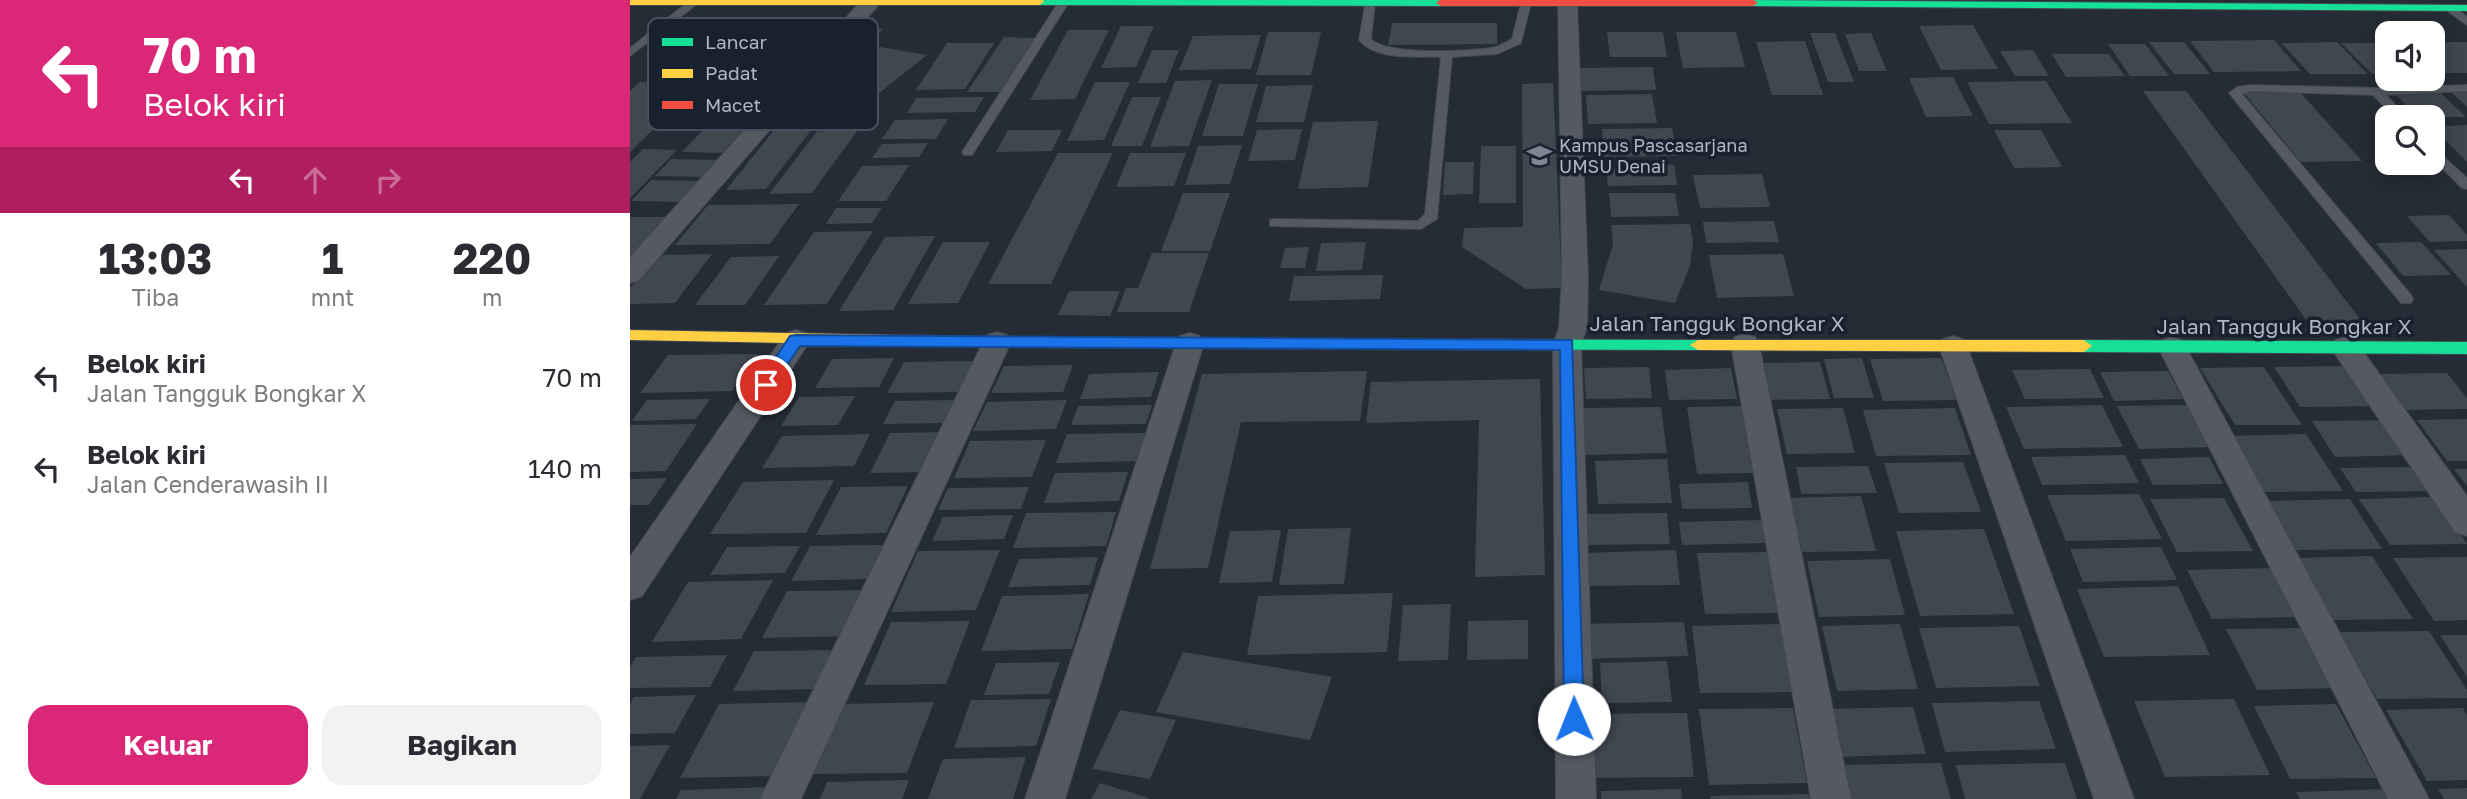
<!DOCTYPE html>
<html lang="id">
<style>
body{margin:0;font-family:"Golos Text",sans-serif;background:#f2f2f3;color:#2b2b33;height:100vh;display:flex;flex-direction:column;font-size:26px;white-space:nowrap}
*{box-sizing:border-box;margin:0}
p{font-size:23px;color:#7c7c81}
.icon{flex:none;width:38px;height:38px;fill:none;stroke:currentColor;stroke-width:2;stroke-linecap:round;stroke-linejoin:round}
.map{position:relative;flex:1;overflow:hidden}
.sheet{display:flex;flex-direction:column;background:#fff;width:630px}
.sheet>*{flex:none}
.banner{background:#db2777;color:#fff;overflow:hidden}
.tools{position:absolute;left:1745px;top:21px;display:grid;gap:14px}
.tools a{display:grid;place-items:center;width:70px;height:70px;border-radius:14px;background:#fff;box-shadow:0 4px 18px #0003;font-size:35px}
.pin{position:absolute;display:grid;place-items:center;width:60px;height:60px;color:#fff;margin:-30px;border:4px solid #fff;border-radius:50%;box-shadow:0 2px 7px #0007}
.me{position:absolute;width:77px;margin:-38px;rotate:359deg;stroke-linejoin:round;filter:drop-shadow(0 0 5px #0008)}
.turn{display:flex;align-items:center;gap:24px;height:147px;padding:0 28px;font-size:32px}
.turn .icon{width:91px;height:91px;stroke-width:2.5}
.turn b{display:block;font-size:49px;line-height:60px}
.lanes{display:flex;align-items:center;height:66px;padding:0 28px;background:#0003;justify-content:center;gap:35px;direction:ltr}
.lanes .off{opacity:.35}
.eta{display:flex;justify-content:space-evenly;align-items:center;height:119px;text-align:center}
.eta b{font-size:42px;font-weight:700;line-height:49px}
.button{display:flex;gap:14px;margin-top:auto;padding:14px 28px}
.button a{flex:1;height:80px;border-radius:21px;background:#db2777;color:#fff;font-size:28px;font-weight:700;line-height:80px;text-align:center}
.button a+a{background:#f2f2f3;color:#2b2b33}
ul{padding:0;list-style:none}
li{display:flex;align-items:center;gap:21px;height:91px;padding:0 28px}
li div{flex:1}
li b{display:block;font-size:26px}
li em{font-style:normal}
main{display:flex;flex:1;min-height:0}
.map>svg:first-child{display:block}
.building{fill:#40474f}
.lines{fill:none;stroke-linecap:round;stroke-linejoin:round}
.lane-casing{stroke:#424851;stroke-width:2}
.street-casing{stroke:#424851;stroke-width:2}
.fast-casing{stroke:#424851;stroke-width:2}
.slow-casing{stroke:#424851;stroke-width:2}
.jam-casing{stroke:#424851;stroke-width:2}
.lane{fill:#555a62;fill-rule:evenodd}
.street{fill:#555a62;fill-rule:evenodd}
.fast{fill:#16e098;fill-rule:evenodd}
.slow{fill:#ffcf43;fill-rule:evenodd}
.jam{fill:#f24e42;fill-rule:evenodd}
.route{fill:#1a73e8;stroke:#114b97;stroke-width:2}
.labels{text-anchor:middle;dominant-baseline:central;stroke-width:7;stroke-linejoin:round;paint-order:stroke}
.far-poi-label{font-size:18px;fill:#adb7c7;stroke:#18222f;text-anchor:start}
.street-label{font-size:21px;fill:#adb7c7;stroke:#18222f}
.key{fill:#18222f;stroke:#454f5d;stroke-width:2}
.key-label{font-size:19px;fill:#adb7c7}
</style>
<main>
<section class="sheet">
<div class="banner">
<div class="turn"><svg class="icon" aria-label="left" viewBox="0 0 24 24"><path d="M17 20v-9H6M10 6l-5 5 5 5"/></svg><div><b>70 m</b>Belok kiri</div></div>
<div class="lanes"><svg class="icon" aria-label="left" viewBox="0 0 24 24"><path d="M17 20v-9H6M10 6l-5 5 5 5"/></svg><svg class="icon off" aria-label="ahead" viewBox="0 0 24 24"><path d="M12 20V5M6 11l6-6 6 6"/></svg><svg class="icon off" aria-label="right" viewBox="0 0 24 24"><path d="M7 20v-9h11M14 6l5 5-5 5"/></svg></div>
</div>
<div class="eta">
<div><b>13:03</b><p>Tiba</p></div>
<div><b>1</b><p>mnt</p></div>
<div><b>220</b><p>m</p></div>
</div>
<ul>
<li><svg class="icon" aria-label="left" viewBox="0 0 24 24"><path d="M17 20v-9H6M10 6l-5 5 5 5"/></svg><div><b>Belok kiri</b><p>Jalan Tangguk Bongkar X</p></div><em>70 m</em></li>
<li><svg class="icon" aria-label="left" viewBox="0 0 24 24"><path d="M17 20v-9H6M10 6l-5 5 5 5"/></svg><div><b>Belok kiri</b><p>Jalan Cenderawasih II</p></div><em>140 m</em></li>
</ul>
<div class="button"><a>Keluar</a><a>Bagikan</a></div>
</section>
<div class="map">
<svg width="1837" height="799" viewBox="0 0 1837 799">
<rect width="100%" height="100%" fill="#252c35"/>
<path class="building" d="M762,23H867V44L758,45Z
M1343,25L1368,69L1311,70L1289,26Z
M491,26H524L506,67L471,68Z
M232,28L253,29L244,39H223Z
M438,30H479L445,99L400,100Z
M638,32H691L681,75H626Z
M977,32H1033L1037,57H980Z
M1046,32H1106L1115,67L1053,68Z
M1180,33H1205L1224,82H1198Z
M1241,33L1257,71H1229L1215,34Z
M631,35L621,69L549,70L563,36Z
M374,37L406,38L371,92H337Z
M1644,40L1671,71L1584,72L1560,41Z
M1175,41L1193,95H1142L1126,42Z
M1519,42H1554L1580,74H1544Z
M1707,42L1738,74H1680L1651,43Z
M1802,42H1837V73H1802Z
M317,43H364L335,89L286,90Z
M1711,43H1757V74H1742Z
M233,44L297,55L248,94L181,82Z
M1478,44H1515L1539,76H1500Z
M522,50H549L536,83H508Z
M1403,50L1419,76H1385L1370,51Z
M1422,54H1479L1495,76L1436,77Z
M1023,67L1026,90L951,91L949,68Z
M1323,77L1343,116L1296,117L1279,78Z
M582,80L559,146L520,147L545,81Z
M1416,81L1442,123L1359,124L1337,82Z
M10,82L70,83L0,152V91Z
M465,82H500L474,140L437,141Z
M923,83L932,288L896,289L832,247L834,228L893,227L892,84Z
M589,84H628L613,136H572Z
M683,85L674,122H626L636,86Z
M1513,91H1556L1733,323L1679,324Z
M1669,91L1732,161L1671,162L1613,92Z
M1820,91H1837V107Z
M1811,93L1836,117H1788L1765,94Z
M1022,94L1027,123L958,124L956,95Z
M354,97L345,112L277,113L286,98Z
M502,97H531L512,146H481Z
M238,116L182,193L139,194L198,117Z
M318,119L306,139H252L265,120Z
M748,121L738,187L668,189L683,122Z
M148,125H185L136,189L96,190Z
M1837,125V162L1802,127Z
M76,127H121L98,153L52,152Z
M1042,128L1047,156L974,157L972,129Z
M672,129L665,160L618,161L627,130Z
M378,130H432L422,151L366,152Z
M1364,130H1411L1432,167L1384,168Z
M298,143L289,157L242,158L252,144Z
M612,145L600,184L555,185L568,146Z
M851,146H886V203H849Z
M13,149L47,150L0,198V162Z
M428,153H483L421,284H358Z
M500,153H556L544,186L486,187Z
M41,159L91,160L75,177L25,176Z
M815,162H844L843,194L813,195Z
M279,165L256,201H208L232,166Z
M1044,165L1047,185L978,186L976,167Z
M1132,174L1140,207L1070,208L1063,175Z
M21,180L70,181L51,202L1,201Z
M553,193H600L580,251H531Z
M979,193H1045L1049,216L981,217Z
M169,204L140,244L45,245L78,205Z
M206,208H252L242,223L196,224Z
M1819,215L1837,235V241L1800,242L1777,216Z
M0,217H39L0,260Z
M1144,221L1149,242L1076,243L1073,222Z
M1060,224L1063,242L1060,266L1045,303L969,290L983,244L981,225Z
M243,231L197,304L134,305L184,232Z
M305,236L263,310L209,311L255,237Z
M313,242H360L328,303L278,304Z
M736,242L732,270L686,271L691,243Z
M1791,242L1821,275L1773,276L1746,243Z
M679,247L675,268H650L655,248Z
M1837,249V287L1804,250Z
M522,253H579L559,312H487L496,288H508Z
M82,254L45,303L0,304V288L27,255Z
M1153,254L1164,296L1087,298L1079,255Z
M149,256L115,305H65L101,257Z
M753,275L750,299L659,301L664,276Z
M439,291H490L480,316L428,315Z
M128,354L102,391L10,393L38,355Z
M264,358L249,387L185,388L202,359Z
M1232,358L1244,398H1204L1194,359Z
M1311,358L1327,400L1253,401L1240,359Z
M349,361L334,392L257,393L274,362Z
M1190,362L1200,399L1138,400L1130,363Z
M443,365L433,392L361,393L374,366Z
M1720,366L1749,406L1670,407L1644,367Z
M1019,367L1022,398L956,399L954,368Z
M1634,367L1672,425H1605L1570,368Z
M1101,368L1107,399L1039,400L1035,370Z
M1460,369L1474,398L1395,399L1382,370Z
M737,371L730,421L611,422L578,568L520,569L572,374Z
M1538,371L1553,399L1484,401L1470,372Z
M529,372L521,397L450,399L459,374Z
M1817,373L1837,398V409L1772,410L1746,374Z
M910,379L915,575L845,577L849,420L736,423L741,382Z
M225,396L208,425L151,426L169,397Z
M80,399L66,419L2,421L17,400Z
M324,400L314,423L253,424L265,401Z
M437,400L426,429L343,431L357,402Z
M522,405L516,424L441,425L448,406Z
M1472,405L1493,447L1394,449L1376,407Z
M1559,405L1583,447L1509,449L1487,406Z
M1114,406L1127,473L1067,474L1057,407Z
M1031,407L1037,453L953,455L950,408Z
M1213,408L1225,453L1157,454L1147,409Z
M1325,408L1341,455L1246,456L1233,410Z
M1837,419V461H1817L1787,420Z
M1759,420L1785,455L1705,457L1682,421Z
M67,424L36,471L0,472V425Z
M317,432L298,472L240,473L260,433Z
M520,433L512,461L426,463L437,434Z
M240,434L224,466L132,468L152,436Z
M1676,434L1713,491L1632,492L1600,436Z
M416,440L402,477L324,478L340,441Z
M1495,455L1509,483L1412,485L1401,457Z
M1579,457L1593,484L1523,485L1510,459Z
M1037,459L1042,503L968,504L965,461Z
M1333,462L1351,512L1269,513L1254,463Z
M1238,466L1247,493L1171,494L1166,467Z
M1791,467L1808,491L1726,492L1710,468Z
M1824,469H1837V486Z
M498,472L489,501L414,503L425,473Z
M37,478L19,505H0V479Z
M204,480L176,533L80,534L113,482Z
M1118,482L1122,508L1052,509L1049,484Z
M278,486L256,533L186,535L211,487Z
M399,487L391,509L308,510L318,488Z
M1509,494L1532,539L1436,541L1417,495Z
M1231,496L1246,551L1172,552L1160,498Z
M1806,497L1837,544L1760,545L1729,499Z
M1594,498L1623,551L1547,552L1520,499Z
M1720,499L1752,549L1666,550L1637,501Z
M486,512L476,546L383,548L396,513Z
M1037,513L1040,544L954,545L953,514Z
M383,515L374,539L302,541L313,517Z
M1134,520L1138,543L1052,545L1049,522Z
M721,528L714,584L649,585L658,529Z
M1354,529L1384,614L1290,616L1266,531Z
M651,530L642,582L589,583L600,531Z
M254,545L237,579L161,581L180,546Z
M170,546L155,573L80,575L97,547Z
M1531,547L1547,580L1453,582L1440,549Z
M370,550L346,610L261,612L288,551Z
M1046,550L1050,585L956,586L955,553Z
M1141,552L1152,613L1075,614L1067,553Z
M1742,556L1783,619L1701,620L1665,558Z
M468,557L460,585L378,587L389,559Z
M1837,557V620L1804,621L1763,558Z
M1260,559L1275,615L1189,617L1177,561Z
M1641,568L1668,617L1582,619L1557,570Z
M143,580L111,639L22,642L58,582Z
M1548,586L1580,655L1474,657L1447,589Z
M244,590L222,636L132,638L157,591Z
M763,593L757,652L617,655L628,596Z
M459,594L442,649L351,651L372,596Z
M821,604L818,660L768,661L773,605Z
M898,620V659L837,660L838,621Z
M340,621L316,684L234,685L261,622Z
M1054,622L1058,656L949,659L948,624Z
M1153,624L1166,692L1070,693L1062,626Z
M1270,624L1288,689L1207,691L1192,626Z
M1389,626L1410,686L1306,688L1289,628Z
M1674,628L1708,688L1627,690L1596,629Z
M1799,631L1837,690V698L1747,699L1709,632Z
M1810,635H1837V677Z
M210,650L192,689L103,691L124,651Z
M553,652L702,677L680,740L526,712Z
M97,655L80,687L0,688V667L6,657Z
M1037,661L1042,702L972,703L970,663Z
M430,662L419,694L354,695L366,663Z
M66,695L45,733L0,734V704L4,697Z
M421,699L406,746L324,748L341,700Z
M1604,699L1640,775L1535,777L1504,701Z
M1409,701L1426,749L1315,752L1302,703Z
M184,702L149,776L50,778L89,704Z
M304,702L277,773L180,774L211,704Z
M1706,704L1746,778L1660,779L1624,706Z
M1283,707L1296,754L1205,757L1195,709Z
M1163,708L1177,783L1079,785L1069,709Z
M1833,708L1837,715V780L1797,781L1756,710Z
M490,710L546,720L520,779L462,769Z
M1057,713L1064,777L963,778L959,714Z
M40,745L10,799H0V746Z
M396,757L383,799H298L313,759Z
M1311,763L1321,799H1214L1207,765Z
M1435,763L1447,799H1335L1326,765Z
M279,780L272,799H190L197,782Z
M470,783L519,798V799H461Z
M140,787L135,799H46L51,790Z
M1837,788V799H1814L1808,789Z
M1051,789L1052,799H971V791Z
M1758,789L1763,799H1670L1666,792Z
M1180,794L1181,799H1081L1080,796Z"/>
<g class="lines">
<defs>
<path id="lane" d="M430,0L439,2L342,155H334L332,152Z
M736,0L745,2L741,39C757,56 837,51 861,48C869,47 875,43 882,39L891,3L895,0L901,3L891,43L867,54L822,57L807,219L791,229L640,226V220L645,219L788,221L795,214L811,57C785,56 747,61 729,40Z
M58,2L67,4L0,56V48Z
M1816,6H1824L1837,17V25L1816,10Z
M1621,85L1746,88L1837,85V91L1756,95L1777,117H1764L1743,95L1621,91L1612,94L1781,295L1783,299L1781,303H1771L1599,93L1607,87Z
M1802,146L1837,178V189L1832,188L1802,158Z"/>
<path id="street" d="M232,0L252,1L9,280L0,283V257Z
M928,0L947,2L958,278L957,328L951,344L966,799H926L923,344L929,328L932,278Z
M166,330L176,333L180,340L176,347L12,596L0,600V557L156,333Z
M367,332L377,335L381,342L171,799H130L353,342L357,335Z
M560,333L570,336L574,343L435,799H395L546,343L550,336Z
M1115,334L1125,337L1129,344L1221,799H1181L1101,344L1105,337Z
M1323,336L1333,339L1337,346L1504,799H1464L1309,346L1313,339Z
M1542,337L1552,340L1556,347L1799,799H1758L1528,347L1532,340Z
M1715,337L1725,340L1837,496V536L1825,532L1705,354L1701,347L1705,340Z"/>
<path id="fast" d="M405,0H812L816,3L811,6L409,5L405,4Z
M1122,0L1837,5V11L1123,6L1118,3Z
M713,339L1068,340L1076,345L1068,350L713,349L705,344Z
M1454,340L1837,342V354L1454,352L1446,346Z"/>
<path id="slow" d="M0,0H413L414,2L409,5H0Z
M0,330L367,337L374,342L367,347L0,340Z
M1068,340H1454L1462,346L1454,352L1068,350L1060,345Z"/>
<path id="jam" d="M810,0H1124L1128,3L1123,6H811L806,3Z
M367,337L713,339L721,344L713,349L367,347L360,342Z"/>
</defs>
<use href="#lane" class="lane-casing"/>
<use href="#street" class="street-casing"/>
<use href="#fast" class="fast-casing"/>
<use href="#slow" class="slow-casing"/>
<use href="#jam" class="jam-casing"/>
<use href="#lane" class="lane"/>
<use href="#street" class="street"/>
<use href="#fast" class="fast"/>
<use href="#slow" class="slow"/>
<use href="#jam" class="jam"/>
</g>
<path class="route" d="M166,335L942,340L954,719L951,726L944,729L937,726L934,719L930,350L170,346L141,389H130L128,385L130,381L160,336Z"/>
<defs>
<symbol id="university-bare" viewBox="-9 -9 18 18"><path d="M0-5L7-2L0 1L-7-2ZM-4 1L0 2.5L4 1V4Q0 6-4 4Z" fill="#7d8694" stroke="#18222f" stroke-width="2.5" paint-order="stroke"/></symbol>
</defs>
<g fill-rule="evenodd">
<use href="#university-bare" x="892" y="138" width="35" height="35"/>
</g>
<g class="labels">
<g class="far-poi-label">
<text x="929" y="145">Kampus Pascasarjana<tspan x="929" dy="21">UMSU Denai</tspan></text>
</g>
<g class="street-label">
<text x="1087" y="323">Jalan Tangguk Bongkar X</text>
<text x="1654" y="326">Jalan Tangguk Bongkar X</text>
</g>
</g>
<rect x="18" y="18" width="230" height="112" rx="10" class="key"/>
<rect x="32" y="38" width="31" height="8" fill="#16e098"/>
<rect x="32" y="69" width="31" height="9" fill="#ffcf43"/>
<rect x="32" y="101" width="31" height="8" fill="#f24e42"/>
<g class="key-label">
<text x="75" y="49">Lancar</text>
<text x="75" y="80">Padat</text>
<text x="75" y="112">Macet</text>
</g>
</svg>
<div class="tools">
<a><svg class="icon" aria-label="sound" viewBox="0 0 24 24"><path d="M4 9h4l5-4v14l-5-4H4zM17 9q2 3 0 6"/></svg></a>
<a><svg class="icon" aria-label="search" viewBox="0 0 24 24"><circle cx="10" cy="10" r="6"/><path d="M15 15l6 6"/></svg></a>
</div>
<div class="pin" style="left:136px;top:385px;background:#d93025"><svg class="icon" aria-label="arrive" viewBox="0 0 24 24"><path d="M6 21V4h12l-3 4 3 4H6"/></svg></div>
<svg class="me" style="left:944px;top:719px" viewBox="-20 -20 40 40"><circle r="19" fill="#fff"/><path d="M0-13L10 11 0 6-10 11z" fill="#1a73e8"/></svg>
</div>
</main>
